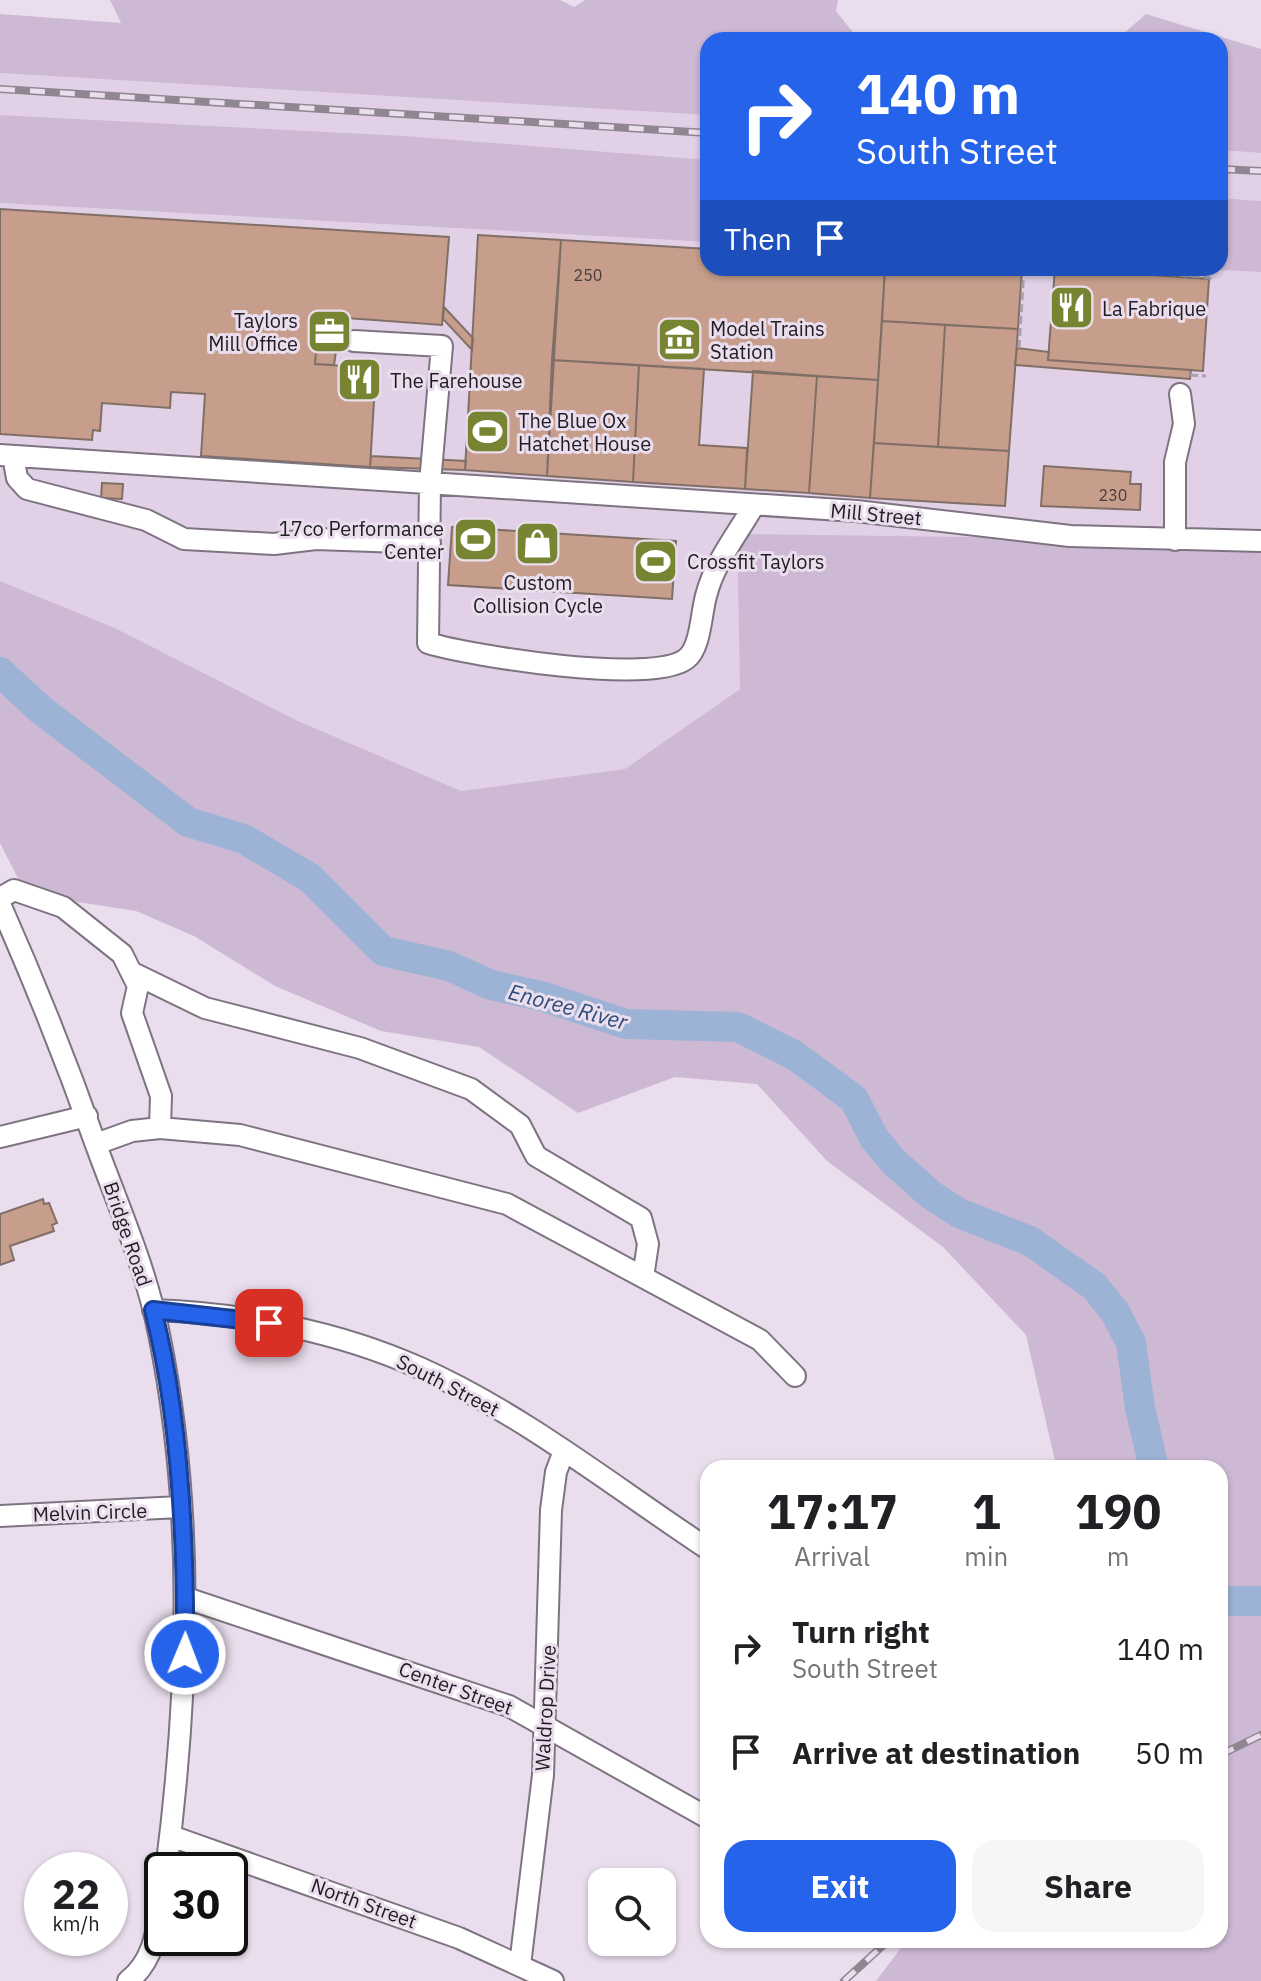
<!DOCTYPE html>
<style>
body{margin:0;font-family:"IBM Plex Sans",sans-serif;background:#f6f6f6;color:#202124;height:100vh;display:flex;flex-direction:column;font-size:30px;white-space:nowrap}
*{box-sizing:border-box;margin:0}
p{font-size:26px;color:#757577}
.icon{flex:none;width:44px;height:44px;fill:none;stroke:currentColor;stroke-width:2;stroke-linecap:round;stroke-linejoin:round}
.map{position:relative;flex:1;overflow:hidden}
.details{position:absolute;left:700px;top:1460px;width:528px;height:488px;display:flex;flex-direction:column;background:#fff;border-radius:24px;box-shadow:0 2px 6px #0004}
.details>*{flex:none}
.banner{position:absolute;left:700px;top:32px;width:528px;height:244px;border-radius:24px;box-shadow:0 2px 6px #0004;background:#2563eb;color:#fff;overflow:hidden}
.fabs{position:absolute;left:588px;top:1868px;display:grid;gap:16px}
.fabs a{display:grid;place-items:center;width:88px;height:88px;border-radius:16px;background:#fff;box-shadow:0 2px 6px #0004;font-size:40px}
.speed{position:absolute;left:24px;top:1852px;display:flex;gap:16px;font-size:40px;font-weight:700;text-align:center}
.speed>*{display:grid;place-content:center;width:104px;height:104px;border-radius:50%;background:#fff;box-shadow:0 2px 6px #0004;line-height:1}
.speed small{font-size:20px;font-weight:400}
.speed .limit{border:4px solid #111;border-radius:12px;background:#fff;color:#111}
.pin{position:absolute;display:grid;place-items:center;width:68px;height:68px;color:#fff;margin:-34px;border-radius:16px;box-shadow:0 4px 12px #0006}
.me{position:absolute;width:88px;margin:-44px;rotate:1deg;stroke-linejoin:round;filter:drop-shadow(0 0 6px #0008)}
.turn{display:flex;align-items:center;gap:28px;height:168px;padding:0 24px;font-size:36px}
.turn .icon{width:104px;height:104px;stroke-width:2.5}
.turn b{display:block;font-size:56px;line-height:68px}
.then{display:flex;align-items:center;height:76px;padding:0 24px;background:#0003;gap:16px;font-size:30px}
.eta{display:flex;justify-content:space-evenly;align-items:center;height:136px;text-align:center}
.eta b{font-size:48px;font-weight:800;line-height:56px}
.action{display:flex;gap:16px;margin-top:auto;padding:16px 24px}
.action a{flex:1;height:92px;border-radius:24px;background:#2563eb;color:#fff;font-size:32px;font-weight:800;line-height:92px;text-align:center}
.action a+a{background:#f6f6f6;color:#202124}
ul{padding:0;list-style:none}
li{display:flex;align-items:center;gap:24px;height:104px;padding:0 24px}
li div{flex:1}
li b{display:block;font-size:30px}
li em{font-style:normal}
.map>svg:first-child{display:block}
.built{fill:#e1d0e6}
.green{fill:#ceb9d4}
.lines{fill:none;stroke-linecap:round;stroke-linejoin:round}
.river{stroke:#9db3d5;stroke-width:30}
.building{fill:#c69e8b;stroke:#806f66;stroke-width:2}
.minor-casing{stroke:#7e7381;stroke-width:24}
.path{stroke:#a9a0ac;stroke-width:3;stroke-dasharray:8 4;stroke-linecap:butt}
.minor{stroke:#fff;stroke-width:20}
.rail-casing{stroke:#8f8692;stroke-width:8}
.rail{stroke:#eadeee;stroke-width:5;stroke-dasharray:15;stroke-linecap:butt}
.route-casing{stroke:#184099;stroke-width:20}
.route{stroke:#2563eb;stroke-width:14}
.labels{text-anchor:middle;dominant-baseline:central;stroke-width:6;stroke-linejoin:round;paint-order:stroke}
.number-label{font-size:16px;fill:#4a3c3c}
.poi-label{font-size:20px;fill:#211c22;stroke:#eadeee;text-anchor:start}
.street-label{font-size:20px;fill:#211c22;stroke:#eadeee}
.water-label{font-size:22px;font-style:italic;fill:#2e4c7a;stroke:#eadeee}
</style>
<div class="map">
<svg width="1261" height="1981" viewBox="0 0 1261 1981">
<rect width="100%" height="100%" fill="#eadeee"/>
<path class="built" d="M0,73L708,115V160L406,136L0,115Z
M1220,150L1261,153V201L1220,198Z
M0,203L708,242V268H1181L1261,272V541L737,535L740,689L625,769L461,791L298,721L115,628L0,581Z"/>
<path class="green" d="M110,0H560L574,7L585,0H838L836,11L859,40H708V115L0,73V14L121,23Z
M1146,14L1261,49V153L1220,150V40H1116Z
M0,115L406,136L708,160V242L0,203Z
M1220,198L1261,201V272L1181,268H1220Z
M737,534L1261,541V1981H876L907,1940H1220V1468H1064L1055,1461L1026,1335L943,1247L827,1161L757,1084L675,1077L578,1113L479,1047L381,1031L275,986L194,936L136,911L26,894L0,843V581L115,628L298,721L461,791L625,769L740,689Z"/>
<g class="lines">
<path class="river" d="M0,672L40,709L188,822L244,839L310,878L383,951L449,966L491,985L541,996L626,1024L738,1027L794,1055L854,1099L874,1138L893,1161L931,1195L959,1213L1030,1241L1094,1286L1115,1312L1131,1343L1140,1408L1154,1468
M1220,1601H1261"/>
</g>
<path class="building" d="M0,209L449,237L442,325L319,316L315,364L376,368L370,467L201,456L205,394L171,392L170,408L102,403L100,431L93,430L92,440L0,434Z
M478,235L561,240L547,476L465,470Z
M561,240L708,249V268H885L878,380L552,360Z
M885,268H1022L1018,329L882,321Z
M1055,268L1209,279L1203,371L1048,360Z
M444,307L473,338L472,350L443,319Z
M319,316L341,317L334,365L315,364Z
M882,321L945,325L938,447L874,443Z
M945,325L1018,329L1009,451L938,447Z
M1017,348L1049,352L1048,360L1191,370L1190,379L1015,365Z
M552,360L639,365L633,482L547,476Z
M639,365L704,369L699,445L747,448L745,489L633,482Z
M753,371L817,376L809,493L745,489Z
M817,376L878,380L870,498L809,493Z
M874,443L1009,451L1005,506L870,498Z
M371,456L466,461L465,470L370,467Z
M1044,466L1131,472L1130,484H1141L1140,510L1041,506Z
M102,483L123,484L122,499L101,498Z
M452,527L676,541L672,599L448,585Z
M43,1199L44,1204L49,1203L57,1223L52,1225L54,1231L10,1246L14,1260L0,1265V1214Z"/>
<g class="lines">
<defs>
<path id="minor" d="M354,341L442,346L430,483L428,643C471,656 652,685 686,659C701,648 701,613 706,596C715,561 737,535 754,505
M0,455L856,511L1070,536L1261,541
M13,456L17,478L27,489L146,520L184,539L274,544L316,539L430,543
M1175,540V462L1184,424L1180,394
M0,898L14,890L63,907L122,954L138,986L132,1013L161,1096L160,1128
M0,904C35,983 67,1063 96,1145C119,1208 146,1268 159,1334C195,1511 189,1692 166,1870
M131,972L205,1008L360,1048L471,1089L520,1125L536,1156L641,1218L648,1244L643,1277
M0,1137L87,1116
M96,1144L132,1131L160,1128L240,1135L507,1204L760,1340L795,1376
M153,1310C243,1313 337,1331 420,1368C523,1414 614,1487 708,1549
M0,1516L180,1507
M186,1598L509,1706L708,1818
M171,1836L459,1938L553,1981
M520,1965L543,1775L551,1510L556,1472L564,1451
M128,1981C154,1961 157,1930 162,1899"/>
</defs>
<use href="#minor" class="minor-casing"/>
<path class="path" d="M1096,268L1210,278L1213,282
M1019,348L1024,268
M1190,375L1206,376"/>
<use href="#minor" class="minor"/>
<defs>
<path id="rail" d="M0,89L708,133
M1220,169L1261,171
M1220,1755L1261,1735
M844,1981L889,1940"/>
</defs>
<use href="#rail" class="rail-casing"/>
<use href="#rail" class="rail"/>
</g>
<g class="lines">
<defs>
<path id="route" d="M185,1654C186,1547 180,1414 153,1310L269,1323"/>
</defs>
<use href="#route" class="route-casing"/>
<use href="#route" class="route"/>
</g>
<defs>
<symbol id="restaurant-square" viewBox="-11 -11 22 22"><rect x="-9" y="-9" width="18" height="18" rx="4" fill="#778431" stroke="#eadeee"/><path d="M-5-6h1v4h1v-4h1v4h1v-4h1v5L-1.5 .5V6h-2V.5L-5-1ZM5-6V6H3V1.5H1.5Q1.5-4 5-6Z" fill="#fff"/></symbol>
<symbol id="office-square" viewBox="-11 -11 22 22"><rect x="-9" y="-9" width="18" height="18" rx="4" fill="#778431" stroke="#eadeee"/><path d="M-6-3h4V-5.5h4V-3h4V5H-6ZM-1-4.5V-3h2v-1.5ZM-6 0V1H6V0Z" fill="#fff"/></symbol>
<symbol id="museum-square" viewBox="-11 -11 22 22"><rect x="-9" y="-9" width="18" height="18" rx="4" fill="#778431" stroke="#eadeee"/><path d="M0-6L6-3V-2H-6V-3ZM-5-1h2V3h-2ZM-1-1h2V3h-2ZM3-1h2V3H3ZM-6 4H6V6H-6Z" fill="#fff"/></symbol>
<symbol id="stadium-square" viewBox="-11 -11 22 22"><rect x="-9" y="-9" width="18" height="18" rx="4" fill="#778431" stroke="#eadeee"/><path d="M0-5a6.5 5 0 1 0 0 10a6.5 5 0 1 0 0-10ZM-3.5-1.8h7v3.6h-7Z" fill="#fff"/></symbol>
<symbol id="shop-square" viewBox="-11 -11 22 22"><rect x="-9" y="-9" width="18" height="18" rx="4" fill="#778431" stroke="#eadeee"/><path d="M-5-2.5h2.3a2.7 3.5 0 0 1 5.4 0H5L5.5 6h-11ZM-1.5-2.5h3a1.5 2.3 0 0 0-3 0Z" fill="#fff"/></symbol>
</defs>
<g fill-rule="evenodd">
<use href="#restaurant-square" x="1046" y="282" width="51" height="51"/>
<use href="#office-square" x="304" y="306" width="51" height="51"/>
<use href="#museum-square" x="654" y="314" width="51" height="51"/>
<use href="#restaurant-square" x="334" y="354" width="51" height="51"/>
<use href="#stadium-square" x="462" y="406" width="51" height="51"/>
<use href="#stadium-square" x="450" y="514" width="51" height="51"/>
<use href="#shop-square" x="512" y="518" width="51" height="51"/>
<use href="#stadium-square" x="630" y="536" width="51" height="51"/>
</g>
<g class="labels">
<g class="number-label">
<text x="588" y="275">250</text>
<text x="1113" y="495">230</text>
</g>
<g class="poi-label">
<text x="1102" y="308">La Fabrique</text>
<text x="298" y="320" text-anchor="end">Taylors<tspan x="298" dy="23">Mill Office</tspan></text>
<text x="710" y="328">Model Trains<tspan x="710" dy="23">Station</tspan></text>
<text x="390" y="380">The Farehouse</text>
<text x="518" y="420">The Blue Ox<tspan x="518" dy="23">Hatchet House</tspan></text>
<text x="444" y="528" text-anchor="end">17co Performance<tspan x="444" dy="23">Center</tspan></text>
<text x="687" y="561">Crossfit Taylors</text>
<text x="538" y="582" text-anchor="middle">Custom<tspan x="538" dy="23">Collision Cycle</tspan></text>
</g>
<g class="street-label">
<text transform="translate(876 514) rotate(5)">Mill Street</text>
<text transform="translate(128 1234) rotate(71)">Bridge Road</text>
<text transform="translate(448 1385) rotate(27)">South Street</text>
<text transform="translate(90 1512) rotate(-2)">Melvin Circle</text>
<text transform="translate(456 1688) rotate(20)">Center Street</text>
<text transform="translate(545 1708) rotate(-87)">Waldrop Drive</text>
<text transform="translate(364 1903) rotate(20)">North Street</text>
</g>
<g class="water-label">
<text transform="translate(568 1006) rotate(15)">Enoree River</text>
</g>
</g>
</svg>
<div class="fabs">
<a><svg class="icon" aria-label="search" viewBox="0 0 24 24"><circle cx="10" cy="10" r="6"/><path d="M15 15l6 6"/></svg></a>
</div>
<div class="speed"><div>22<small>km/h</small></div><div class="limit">30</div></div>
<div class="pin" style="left:269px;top:1323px;background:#d93025"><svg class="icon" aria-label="arrive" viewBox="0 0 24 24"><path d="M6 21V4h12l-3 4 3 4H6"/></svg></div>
<svg class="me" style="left:185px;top:1654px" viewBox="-20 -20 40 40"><circle r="17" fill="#2563eb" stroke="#fff" stroke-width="3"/><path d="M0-11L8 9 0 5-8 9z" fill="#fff"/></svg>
<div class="banner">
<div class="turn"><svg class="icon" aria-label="right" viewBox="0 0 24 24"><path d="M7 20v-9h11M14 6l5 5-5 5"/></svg><div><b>140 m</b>South Street</div></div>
<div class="then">Then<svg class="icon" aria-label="arrive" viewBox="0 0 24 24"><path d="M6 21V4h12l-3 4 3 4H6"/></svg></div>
</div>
<section class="details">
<div class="eta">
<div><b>17:17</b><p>Arrival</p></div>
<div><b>1</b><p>min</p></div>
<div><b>190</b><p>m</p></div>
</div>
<ul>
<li><svg class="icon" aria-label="right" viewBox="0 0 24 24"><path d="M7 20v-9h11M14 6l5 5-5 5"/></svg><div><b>Turn right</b><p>South Street</p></div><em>140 m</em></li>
<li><svg class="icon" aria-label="arrive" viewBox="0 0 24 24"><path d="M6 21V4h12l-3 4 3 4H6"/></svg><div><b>Arrive at destination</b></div><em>50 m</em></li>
</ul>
<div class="action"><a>Exit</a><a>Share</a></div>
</section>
</div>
